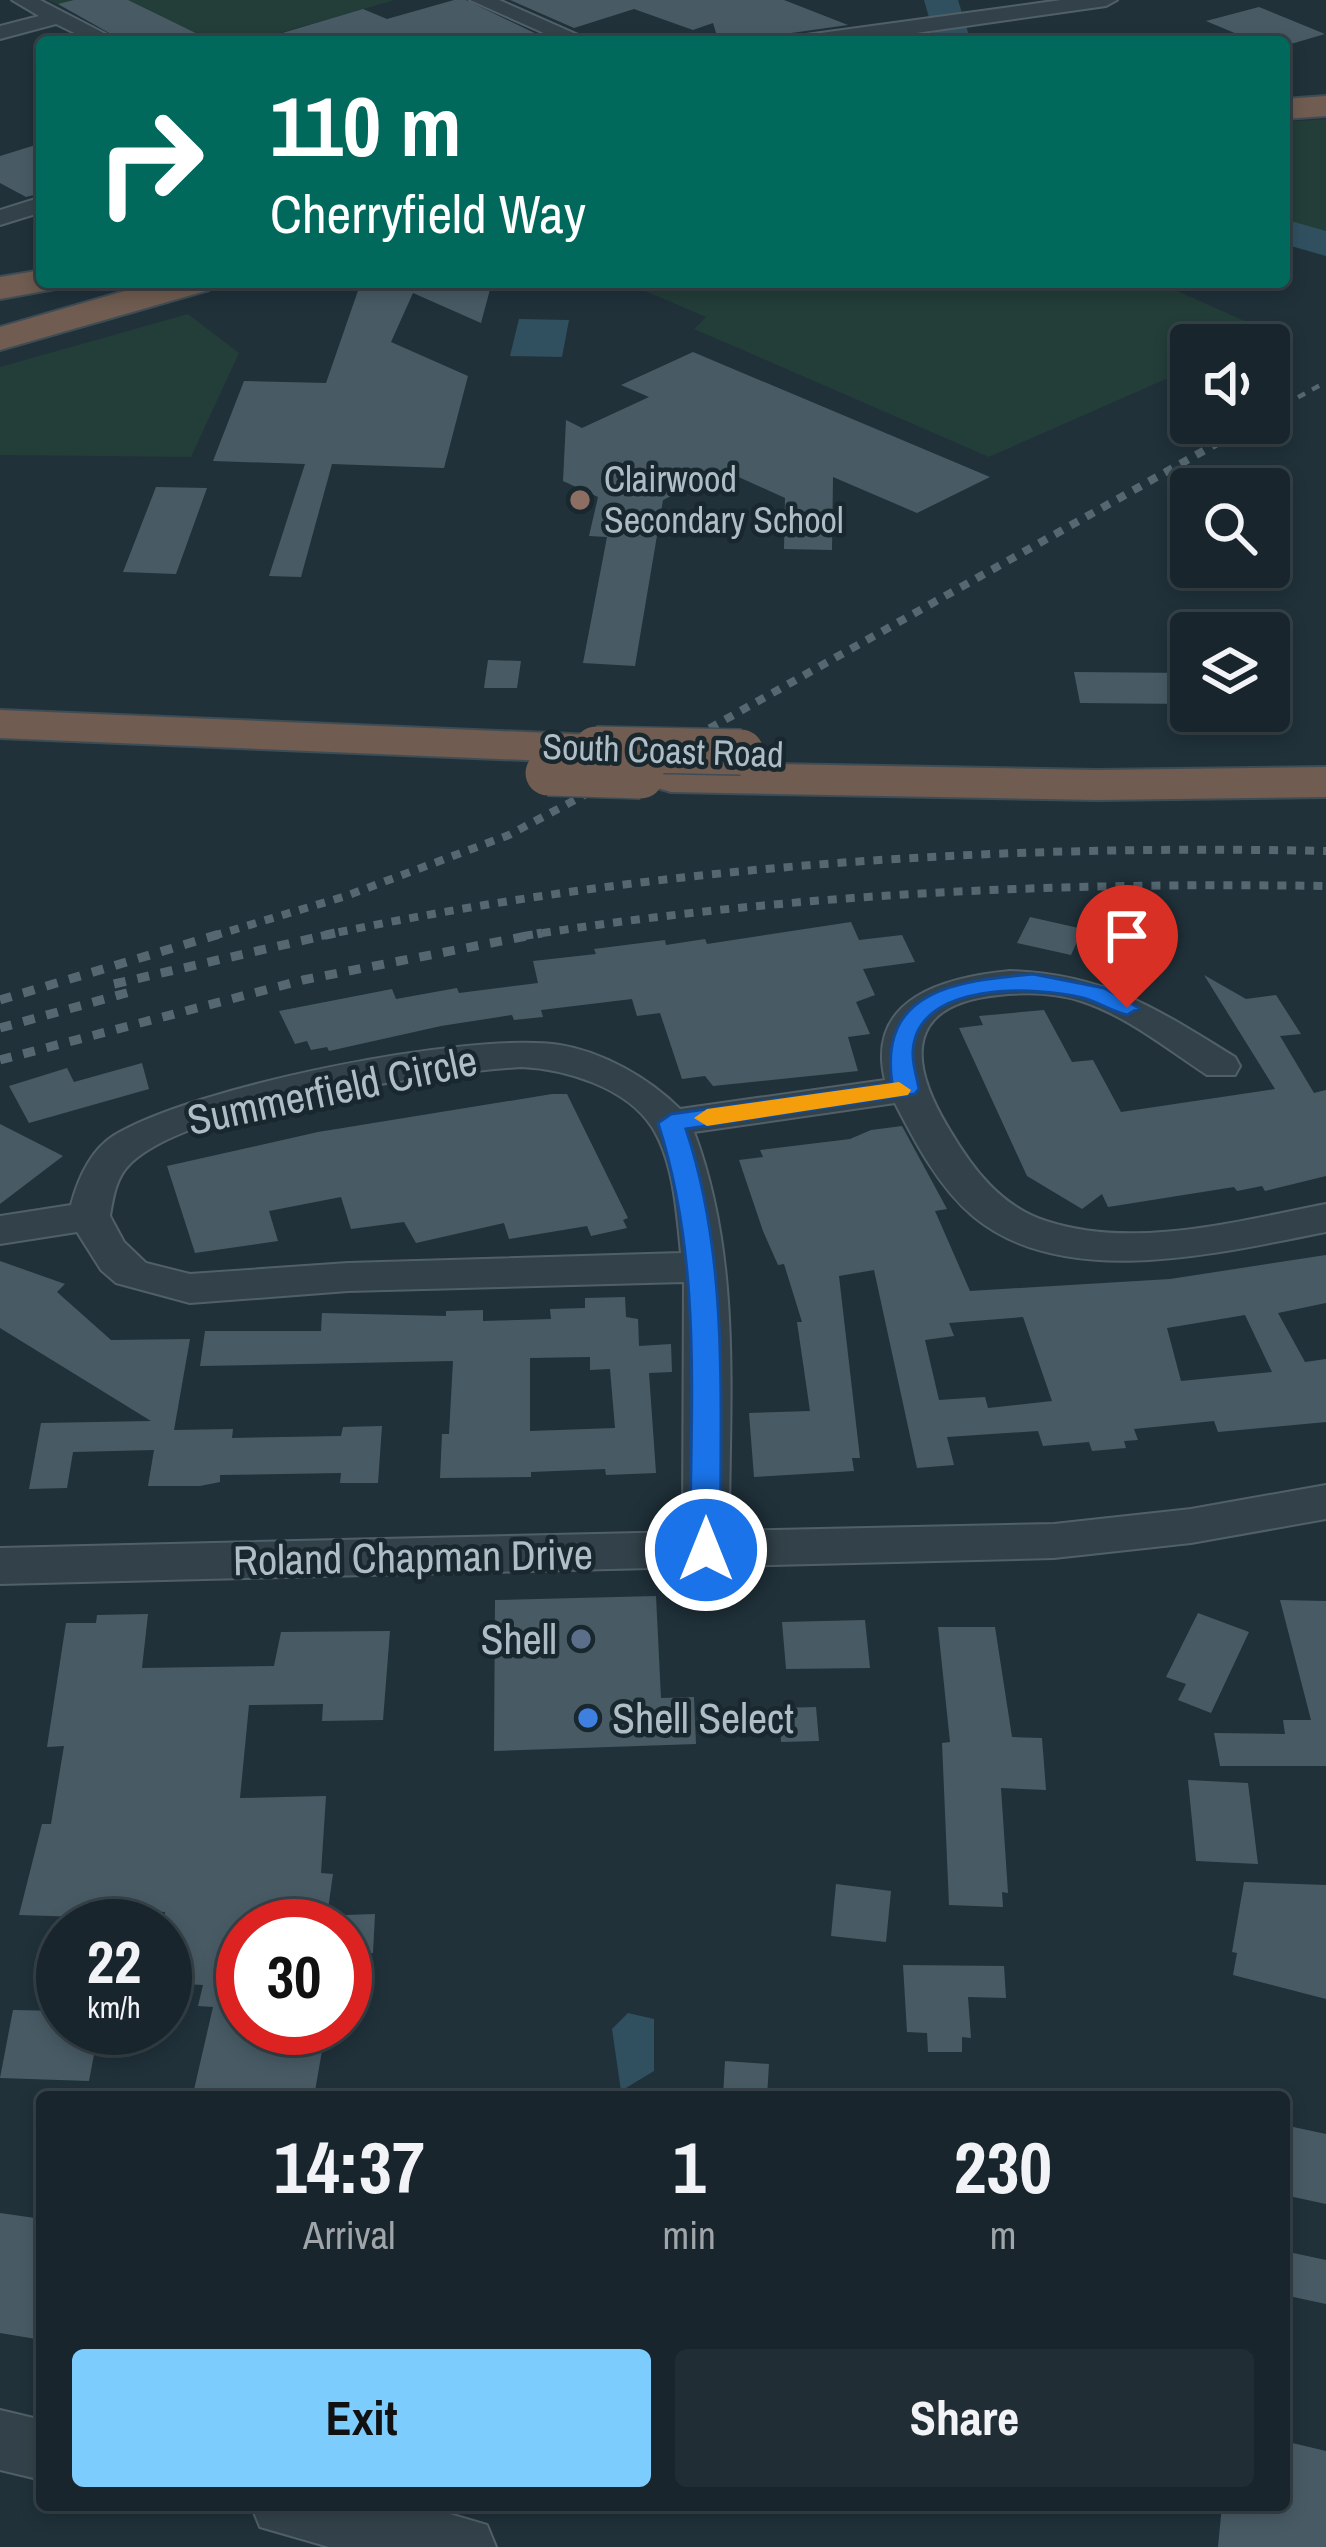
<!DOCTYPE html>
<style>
body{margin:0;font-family:"Archivo Narrow",sans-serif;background:#212d34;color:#f1f3f6;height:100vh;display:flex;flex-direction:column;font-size:45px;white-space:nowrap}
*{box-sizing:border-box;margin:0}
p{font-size:39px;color:#9fa5a9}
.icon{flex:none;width:66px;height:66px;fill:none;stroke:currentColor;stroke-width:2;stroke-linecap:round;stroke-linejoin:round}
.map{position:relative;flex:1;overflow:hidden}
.panel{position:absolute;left:36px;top:2091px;width:1254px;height:420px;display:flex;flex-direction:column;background:#18252c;border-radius:12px;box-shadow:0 6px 18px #0003,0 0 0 3px #364248}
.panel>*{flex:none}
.hud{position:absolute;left:36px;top:36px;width:1254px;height:252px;border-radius:12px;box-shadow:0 6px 18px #0003,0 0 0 3px #364248;background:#00695c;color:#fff;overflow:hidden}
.fabs{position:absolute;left:1170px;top:324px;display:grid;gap:24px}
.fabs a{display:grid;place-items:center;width:120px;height:120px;border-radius:12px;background:#18252c;box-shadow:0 6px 18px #0003,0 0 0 3px #364248;font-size:60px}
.speed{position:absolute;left:36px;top:1899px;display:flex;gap:24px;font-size:60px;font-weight:700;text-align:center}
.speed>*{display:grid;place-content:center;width:156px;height:156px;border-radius:50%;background:#18252c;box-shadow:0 6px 18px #0003,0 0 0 3px #364248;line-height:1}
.speed small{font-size:30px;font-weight:400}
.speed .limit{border:18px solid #d22;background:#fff;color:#111}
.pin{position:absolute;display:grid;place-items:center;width:102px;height:102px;color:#fff;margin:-123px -51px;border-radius:50% 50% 50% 0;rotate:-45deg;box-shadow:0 0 12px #0007}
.pin .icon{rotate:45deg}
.me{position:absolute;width:132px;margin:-66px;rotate:0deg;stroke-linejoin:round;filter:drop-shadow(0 0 9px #0008)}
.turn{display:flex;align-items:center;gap:42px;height:252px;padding:0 36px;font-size:54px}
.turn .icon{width:156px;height:156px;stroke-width:2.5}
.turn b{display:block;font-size:84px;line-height:102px}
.eta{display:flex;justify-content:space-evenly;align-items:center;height:204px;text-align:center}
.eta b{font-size:72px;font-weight:700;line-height:84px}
.cta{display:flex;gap:24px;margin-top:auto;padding:24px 36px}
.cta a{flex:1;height:138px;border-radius:12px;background:#7ccdfd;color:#111;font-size:48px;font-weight:700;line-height:138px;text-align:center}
.cta a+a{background:#212d34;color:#f1f3f6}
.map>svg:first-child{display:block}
.green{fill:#233d39}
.water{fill:#305060}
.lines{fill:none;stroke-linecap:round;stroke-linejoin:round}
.river{fill:#305060;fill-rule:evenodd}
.building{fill:#485b65;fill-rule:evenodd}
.minor-casing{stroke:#516068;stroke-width:4}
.highway-casing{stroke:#3e4d55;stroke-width:4}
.minor{fill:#33424a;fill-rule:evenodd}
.highway{fill:#705c50;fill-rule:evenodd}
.rail-far2{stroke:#556871;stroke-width:4.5;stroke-dasharray:8 8;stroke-linecap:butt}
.rail-far1{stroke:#556871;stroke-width:8;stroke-dasharray:9 9;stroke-linecap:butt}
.rail{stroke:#556871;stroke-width:9;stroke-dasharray:12 12;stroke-linecap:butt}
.highway-bridge-casing{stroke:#3e4d55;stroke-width:48;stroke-linecap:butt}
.highway-bridge{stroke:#705c50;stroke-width:45}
.route{fill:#1a73e8;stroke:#114b97;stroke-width:3}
.slow{fill:#f59e0b}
.education-dot{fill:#8d6e63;stroke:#19272e;stroke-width:4.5}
.service-dot{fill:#5c6f8a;stroke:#19272e;stroke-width:4.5}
.shop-dot{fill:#3f7fe0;stroke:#19272e;stroke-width:4.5}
.labels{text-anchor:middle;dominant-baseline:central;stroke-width:9;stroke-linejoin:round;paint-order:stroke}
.far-poi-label{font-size:36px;fill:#aebdc6;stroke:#19272e;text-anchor:start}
.far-street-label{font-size:36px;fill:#aebdc6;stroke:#19272e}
.street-label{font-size:42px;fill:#aebdc6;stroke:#19272e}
.poi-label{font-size:42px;fill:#aebdc6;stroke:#19272e;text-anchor:end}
</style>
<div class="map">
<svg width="1326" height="2547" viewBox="0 0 1326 2547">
<rect width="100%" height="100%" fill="#20313a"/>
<path class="green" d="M48,0H395L249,42H134Z
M1326,119V235L1284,223V122Z
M624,282H1157L1265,330L1242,345H1191V368L989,457L694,329L706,317Z
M188,314L239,353L191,457L0,455V367Z"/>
<path class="water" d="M519,319L569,320L562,357L510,356Z
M628,2013L654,2019V2071L621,2091L612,2029Z"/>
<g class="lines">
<path class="river" d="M924,0H958L971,42H936Z
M1284,219L1326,231V256L1284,244Z"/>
</g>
<path class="building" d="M74,0H128L214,42H125L58,4Z
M454,0H466L543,37L528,42H280L279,34L363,9L387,19Z
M510,0H784L848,25L770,36H717L713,23L693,30L634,9L574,28Z
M1259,7L1325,34L1284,46V42H1256L1206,21Z
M42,143V193L26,197L0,183V156Z
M361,282H492L481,323L413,293L391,342L468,376L444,468L332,464L301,577L269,576L305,464L213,461L244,381L326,383Z
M693,352L990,477L917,513L833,477L832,550L784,549L785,498L723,470L663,500L635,666L583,663L607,537L589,536L598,497L563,481L566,420L582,428L649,397L621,385Z
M156,487L207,488L176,574L123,572Z
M488,660L521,661L517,688H484Z
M1074,672L1191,673V704L1080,703Z
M1030,917L1083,929L1071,955L1017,943Z
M851,922L859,940L902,935L915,962L863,969L875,995L856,1002L870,1034L848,1037L858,1071L713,1086L705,1076L682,1079L660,1013L637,1016L632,999L541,1010L543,1017L514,1020L512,1015L441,1026L329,1051L327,1047L311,1050L307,1041L295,1044L279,1011L392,989L396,999L457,988L459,993L538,983L533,961L596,954L594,949L665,940L666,945L705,939L707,944Z
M1115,928L1146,936L1174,942L1149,970L1101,959Z
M1204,975L1246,999L1276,995L1301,1034L1280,1036L1314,1093L1326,1090V1176L1265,1191L1262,1186L1237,1191L1234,1187L1108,1207L1102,1194L1082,1209L1027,1176L959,1028L983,1025L979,1016L1044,1010L1072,1062L1093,1060L1121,1112L1275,1089Z
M142,1063L149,1089L29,1123L9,1086L67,1068L74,1082Z
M552,1094H567L628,1218L623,1220L627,1228L591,1236L587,1226L509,1239L504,1223L416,1243L404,1222L351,1229L341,1197L269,1211L278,1241L195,1253L167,1166L318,1132Z
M0,1124L63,1156L0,1204Z
M902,1126L947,1209L935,1211L970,1291L1170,1279L1326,1255V1303L1278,1313L1305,1362L1326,1359V1422L1218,1432L1214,1421L1134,1429L1138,1440L1124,1441L1126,1448L1092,1451L1089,1442L1043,1446L1038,1431L947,1437L954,1465L917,1468L874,1270L839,1276L860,1458H852L854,1471L754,1477L749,1413L810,1411L797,1322H802L784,1264L778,1265L763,1231L739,1160L763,1157L760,1150L850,1139L871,1130ZM1245,1315L1272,1372L1181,1381L1167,1328ZM1023,1317L1052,1401L988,1408L985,1397L939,1400L925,1340L954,1336L949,1323Z
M0,1261L65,1284L57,1292L111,1340L190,1339L174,1430L233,1429L232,1438L341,1436L343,1427L382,1426L378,1483H340L341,1473L220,1475V1482L200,1486H148L154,1450L73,1452L67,1488L29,1489L41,1423L151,1421L0,1328Z
M625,1297L626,1317L638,1319L639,1346L671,1344L672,1372L649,1373L656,1473L606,1475L605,1469L531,1472V1477L440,1478L442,1434H449L453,1361L200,1366L205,1331H321L322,1313L446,1316V1311L483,1310V1321L551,1319L550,1309L585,1308V1298ZM590,1357V1370L610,1369L615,1428L530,1431V1358Z
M656,1596L661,1698L694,1697L696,1744L494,1751L495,1600Z
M1280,1600L1326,1601V1766H1220L1214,1733L1285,1734L1283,1720H1311Z
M1198,1613L1249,1632L1211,1713L1178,1700L1186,1684L1166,1677Z
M148,1614L142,1668L274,1666L281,1632L390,1631L383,1720L322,1721L323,1704L249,1705L240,1798L326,1796L321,1873L333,1874L327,1916L276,1915L275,1926H243V2033L324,2039L314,2097L193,2094L213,2007L198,2006L203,1985L165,1983V1912L113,1910L111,1918L19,1915L42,1824H51L64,1746L47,1747L66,1623H96L97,1615Z
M865,1620L870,1668L786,1669L782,1622Z
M938,1627H995L1012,1737L1042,1738L1046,1790L1001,1788L1008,1893L1002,1892L1003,1907L949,1905L942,1743L950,1742Z
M816,1707L819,1741L781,1742L779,1708Z
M1188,1780L1248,1783L1258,1864L1196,1861Z
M1244,1882L1326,1885V1999L1233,1975L1237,1953L1232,1952Z
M836,1884L891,1891L886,1942L831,1936Z
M375,1914L373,1953L345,1954V1915Z
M903,1965L1004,1966L1006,1998L968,1997L971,2038L962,2037V2052H928L927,2033L907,2032Z
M13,2010L63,2011V2028H99L89,2081L0,2078Z
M725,2061L769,2064L767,2097H723Z
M1284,2125L1326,2134V2204L1284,2195Z
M0,2213L42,2219V2340L0,2333Z
M1284,2251L1326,2260V2304L1284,2295Z
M1284,2441L1326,2451V2547H1218L1222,2505H1284Z"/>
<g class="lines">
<defs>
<path id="minor" d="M12,0H40L121,42H93L56,24L0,39V26L39,16Z
M470,0H499L594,42H564Z
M1061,0H1117L1106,6L853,42H795L806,35Z
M42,197V212L0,225V210Z
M1010,971C1105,974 1157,1009 1235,1057L1240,1066L1235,1075H1207C1167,1049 1127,1016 1081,1001C1056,993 1025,992 999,995C906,1004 907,1060 949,1129C972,1168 1000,1206 1046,1221C1134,1250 1238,1221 1326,1204V1232C1222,1252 1065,1292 974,1217C939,1188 915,1142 895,1103L694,1132C742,1259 729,1398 729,1531L1054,1524L1191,1509L1326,1485V1519L1191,1543L1054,1558L0,1584V1548L683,1532L684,1282L348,1291L190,1303L116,1283L101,1270L77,1232L0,1244V1216L71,1205C78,1179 90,1151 113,1136C191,1087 468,1031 560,1045C603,1052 649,1078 680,1109L885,1080C865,997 947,977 1010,971ZM521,1067C565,1069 626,1087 652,1127C674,1162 677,1214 681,1253L348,1263L190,1274L146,1263L124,1242L110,1216C113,1198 116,1178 129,1165C187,1105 436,1073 521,1067Z
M0,2410L42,2420V2480L0,2470Z
M251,2505H419L487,2525L496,2547H329L260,2527Z"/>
<path id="highway" d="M1326,96V116L1284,119V99Z
M42,270V282H60L55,289L0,299V277Z
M156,282H214L209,290L0,350V327Z
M0,710L596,735L613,739L620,749L613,759L596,763L0,738Z
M671,762L1097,770L1326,767V797L1097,800L671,792L654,787L647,777L654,767Z"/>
</defs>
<use href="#minor" class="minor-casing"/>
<use href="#highway" class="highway-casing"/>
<use href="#minor" class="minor"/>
<use href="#highway" class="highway"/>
<path class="rail-far2" d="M1284,405L1326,382"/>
<path class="rail-far1" d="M1269,414L1290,402
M213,936L346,896L509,835L712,727L1253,423
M321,936C654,865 987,844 1326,851
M524,936C790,893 1056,882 1326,886"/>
<path class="rail" d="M114,984L335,933
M0,1000L223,933
M0,1028L137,990
M0,1060L303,980L542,933"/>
<defs>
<path id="highway-bridge" d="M596,749L741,752
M548,773L641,776"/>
</defs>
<use href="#highway-bridge" class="highway-bridge-casing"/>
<use href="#highway-bridge" class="highway-bridge"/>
</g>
<path class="route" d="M1033,974L1104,988L1139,1008L1127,1015C1111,1011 1098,1002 1083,998C1036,986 917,981 913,1051C912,1063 917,1077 919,1089L915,1094L686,1129C731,1264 719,1409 721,1550L716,1558H695L690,1550C690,1404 703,1264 658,1123L671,1114L892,1083C878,988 960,981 1033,974Z"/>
<path class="slow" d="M899,1082L911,1090L908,1095L707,1126L694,1118L707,1109Z"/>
<circle class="education-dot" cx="580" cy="500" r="12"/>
<circle class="service-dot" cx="581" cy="1639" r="12"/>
<circle class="shop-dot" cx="588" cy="1718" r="12"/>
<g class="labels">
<g class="far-poi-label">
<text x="604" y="479">Clairwood<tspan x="604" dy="41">Secondary School</tspan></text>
</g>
<g class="far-street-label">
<text transform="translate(663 750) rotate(2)">South Coast Road</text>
</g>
<g class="street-label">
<text transform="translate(332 1090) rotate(-12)">Summerfield Circle</text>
<text transform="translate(413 1557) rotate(-1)">Roland Chapman Drive</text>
</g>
<g class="poi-label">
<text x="557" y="1639">Shell</text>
<text x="612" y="1718" text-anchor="start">Shell Select</text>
</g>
</g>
</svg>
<div class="fabs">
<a><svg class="icon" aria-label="sound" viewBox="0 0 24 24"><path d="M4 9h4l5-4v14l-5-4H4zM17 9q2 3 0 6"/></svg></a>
<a><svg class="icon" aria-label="search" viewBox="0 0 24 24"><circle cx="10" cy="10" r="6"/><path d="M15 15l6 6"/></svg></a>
<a><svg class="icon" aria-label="layers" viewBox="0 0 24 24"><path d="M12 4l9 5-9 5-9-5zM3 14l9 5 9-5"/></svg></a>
</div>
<div class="speed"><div>22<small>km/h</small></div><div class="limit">30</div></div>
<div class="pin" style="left:1127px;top:1008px;background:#d93025"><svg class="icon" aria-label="arrive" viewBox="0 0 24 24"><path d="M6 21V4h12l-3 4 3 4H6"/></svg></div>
<svg class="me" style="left:706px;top:1550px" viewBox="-20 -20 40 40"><circle r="17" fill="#1a73e8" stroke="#fff" stroke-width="3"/><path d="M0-11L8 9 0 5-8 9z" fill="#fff"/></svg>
<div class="hud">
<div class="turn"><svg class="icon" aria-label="right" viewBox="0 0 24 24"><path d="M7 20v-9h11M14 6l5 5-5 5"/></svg><div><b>110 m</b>Cherryfield Way</div></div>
</div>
<section class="panel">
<div class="eta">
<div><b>14:37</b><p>Arrival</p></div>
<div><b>1</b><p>min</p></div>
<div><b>230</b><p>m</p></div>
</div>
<div class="cta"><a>Exit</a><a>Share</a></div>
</section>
</div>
